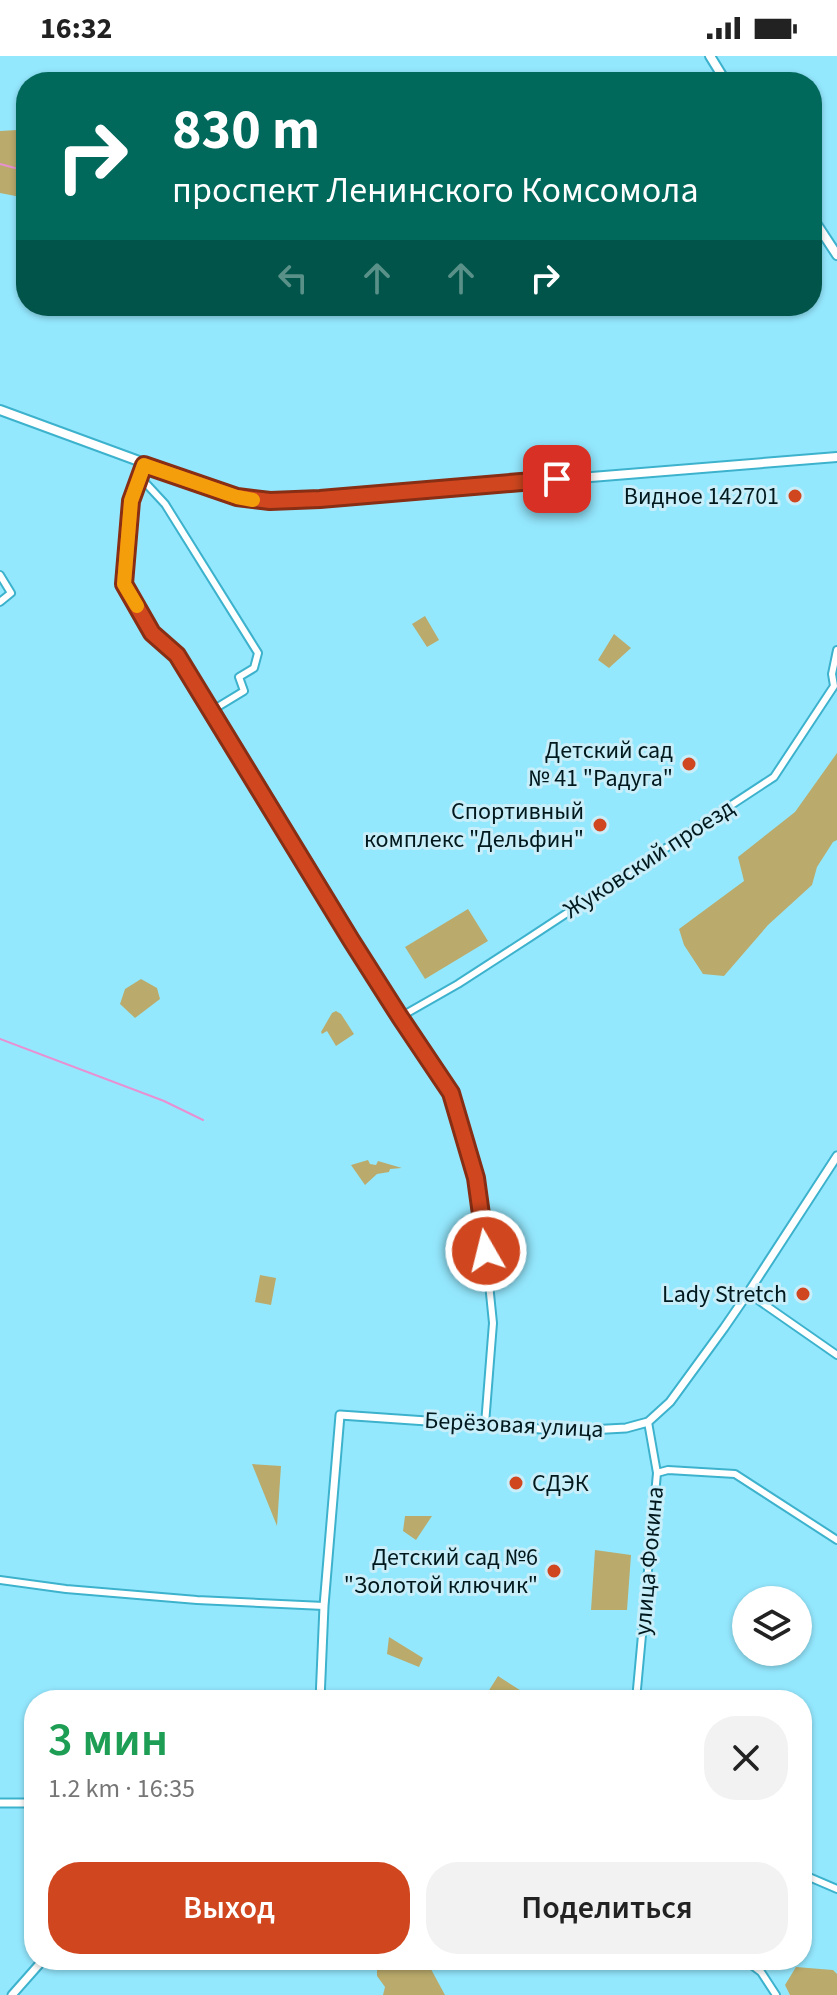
<!DOCTYPE html>
<html lang="ru">
<meta charset="utf-8">
<style>
body{margin:0;font-family:"Source Sans 3",sans-serif;background:#f2f2f2;color:#222;height:100vh;display:flex;flex-direction:column;font-size:30px;white-space:nowrap}
*{box-sizing:border-box;margin:0}
p{font-size:26px;color:#767676}
.icon{flex:none;width:44px;height:44px;fill:none;stroke:currentColor;stroke-width:2;stroke-linecap:round;stroke-linejoin:round}
.map{position:relative;flex:1;overflow:hidden}
.details{position:absolute;left:24px;top:1634px;width:788px;height:280px;display:flex;flex-direction:column;background:#fff;border-radius:32px;box-shadow:0 2px 6px #0004}
.details>*{flex:none}
.top-card{position:absolute;left:16px;top:16px;width:806px;height:244px;border-radius:32px;box-shadow:0 2px 6px #0004;background:#00695c;color:#fff;overflow:hidden}
.fabs{position:absolute;left:732px;top:1530px;display:grid;gap:16px}
.fabs a{display:grid;place-items:center;width:80px;height:80px;border-radius:50%;background:#fff;box-shadow:0 2px 6px #0004;font-size:40px}
.pin{position:absolute;display:grid;place-items:center;width:68px;height:68px;color:#fff;margin:-34px;border-radius:16px;box-shadow:0 4px 12px #0006}
.me{position:absolute;width:88px;margin:-44px;rotate:352deg;stroke-linejoin:round;filter:drop-shadow(0 0 6px #0008)}
.turn{display:flex;align-items:center;gap:28px;height:168px;padding:0 24px;font-size:36px}
.turn .icon{width:104px;height:104px;stroke-width:2.5}
.turn b{display:block;font-size:56px;line-height:68px}
.lanes{display:flex;align-items:center;height:76px;padding:0 24px;background:#0003;justify-content:center;gap:40px;direction:ltr}
.lanes .off{opacity:.35}
.round{display:grid;place-items:center;flex:none;width:84px;height:84px;border-radius:32px;background:#f2f2f2}
.head{display:flex;align-items:center;justify-content:space-between;height:136px;padding:0 24px}
h1{font-size:48px;font-weight:600;line-height:60px;color:#1e9e55}
.primary-button{display:flex;gap:16px;margin-top:auto;padding:16px 24px}
.primary-button a{flex:1;height:92px;border-radius:32px;background:#d0471f;color:#fff;font-size:32px;font-weight:600;line-height:92px;text-align:center}
.primary-button a+a{background:#f2f2f2;color:#222}
.status{display:flex;justify-content:space-between;align-items:center;height:56px;padding:0 40px;background:#fff;direction:ltr}
.status svg{height:22px;fill:currentColor}
.map>svg:first-child{display:block}
.green{fill:#baab6c}
.lines{fill:none;stroke-linecap:round;stroke-linejoin:round}
.stream{stroke:#e790d2;stroke-width:2}
.minor-casing{stroke:#3db2cd;stroke-width:10}
.tertiary-casing{stroke:#3db2cd;stroke-width:11}
.secondary-casing{stroke:#3db2cd;stroke-width:12}
.minor{stroke:#fff;stroke-width:6}
.tertiary{stroke:#fff;stroke-width:7}
.secondary{stroke:#fff;stroke-width:8}
.route-casing{stroke:#872e14;stroke-width:20}
.route{stroke:#d0471f;stroke-width:14}
.slow{stroke:#f59e0b;stroke-width:14}
.poi-dot{fill:#d0471f;stroke:#c7eef9;stroke-width:3}
.labels{text-anchor:middle;dominant-baseline:central;stroke-width:6;stroke-linejoin:round;paint-order:stroke}
.poi-label{font-size:24px;fill:#01181d;stroke:#c7eef9;text-anchor:end}
.street-label{font-size:24px;fill:#01181d;stroke:#c7eef9}
</style>
<div class="status"><b>16:32</b><svg viewBox="0 0 49 12"><path d="M0 12V9h3v3zM5 12V6h3v6zM10 12V3h3v9zM15 12V0h3v12zM26 1h20v11H26zM47 4h2v5h-2z"/></svg></div>
<div class="map">
<svg width="837" height="1939" viewBox="0 0 837 1939">
<rect width="100%" height="100%" fill="#94e8fe"/>
<path class="green" d="M26,72V142L0,137V75L17,74Z
M425,560L439,584L427,591L412,568Z
M614,578L631,592L609,612L598,604Z
M837,697V784L833,786L817,811L812,829L768,869L724,920L703,918L684,889L679,873L744,825L738,801L795,756Z
M468,853L488,885L425,923L405,891Z
M141,923L157,932L160,943L135,962L120,948L125,933Z
M336,955L341,958L354,978L336,990L327,975L322,978L321,976L332,957Z
M368,1104L370,1108L376,1109L378,1105L402,1112L390,1113L389,1116L377,1118L365,1129L351,1109Z
M260,1219L276,1222L271,1249L255,1246Z
M252,1408L281,1410L277,1470Z
M405,1460H432L416,1484L403,1475Z
M595,1494L631,1499L627,1554H591Z
M389,1581L423,1602L419,1611L387,1598Z
M498,1620L534,1643V1644H495L486,1639Z
M377,1904H426L445,1939H383L385,1931L377,1920Z
M796,1911L833,1914L837,1918V1939H790L785,1929Z"/>
<g class="lines">
<path class="stream" d="M0,108L15,112
M0,983L164,1045L203,1064"/>
<defs>
<path id="minor" d="M144,409L131,445L124,528L152,577L177,599L340,867L400,961L451,1037L476,1122L486,1195
M140,421L165,448L258,597L254,612L239,621L244,635L211,655
M0,519L11,537L0,546
M400,961L458,928L529,882L774,721L834,630L832,618L837,594
M748,1237L837,1299
M485,1368L493,1267L487,1208
M657,1417L668,1414L735,1418L837,1484
M0,1524L66,1533L197,1544L324,1550
M636,1644L657,1417L648,1366
M802,1818L837,1833
M745,1904L761,1916L776,1939"/>
<path id="tertiary" d="M320,1644L324,1550L340,1359L570,1375L626,1372L648,1366L670,1346L724,1272L748,1237L837,1100
M0,1747H34
M12,1939L43,1904"/>
<path id="secondary" d="M710,0L726,26
M812,161L837,199
M0,354L237,441L287,445L320,443L837,401"/>
</defs>
<use href="#minor" class="minor-casing"/>
<use href="#tertiary" class="tertiary-casing"/>
<use href="#secondary" class="secondary-casing"/>
<use href="#minor" class="minor"/>
<use href="#tertiary" class="tertiary"/>
<use href="#secondary" class="secondary"/>
</g>
<g class="lines">
<defs>
<path id="route" d="M486,1195L476,1122L451,1037L400,961L351,884L177,599L152,577L124,528L131,445L144,409L237,441L270,445L320,443L557,423"/>
</defs>
<use href="#route" class="route-casing"/>
<use href="#route" class="route"/>
<path class="slow" d="M137,550L124,528L131,445L144,409L237,441L253,444"/>
</g>
<g class="poi-dot">
<circle cx="795" cy="440" r="8"/>
<circle cx="689" cy="708" r="8"/>
<circle cx="600" cy="769" r="8"/>
<circle cx="803" cy="1238" r="8"/>
<circle cx="516" cy="1427" r="8"/>
<circle cx="554" cy="1515" r="8"/>
</g>
<g class="labels">
<g class="poi-label">
<text x="779" y="440">Видное 142701</text>
<text x="673" y="694">Детский сад<tspan x="673" dy="28">№ 41 "Радуга"</tspan></text>
<text x="584" y="755">Спортивный<tspan x="584" dy="28">комплекс "Дельфин"</tspan></text>
<text x="787" y="1238">Lady Stretch</text>
<text x="532" y="1427" text-anchor="start">СДЭК</text>
<text x="538" y="1501">Детский сад №6<tspan x="538" dy="28">"Золотой ключик"</tspan></text>
</g>
<g class="street-label">
<text transform="translate(649 803) rotate(-33)">Жуковский проезд</text>
<text transform="translate(514 1369) rotate(3)">Берёзовая улица</text>
<text transform="translate(649 1505) rotate(-85)">улица Фокина</text>
</g>
</g>
</svg>
<div class="fabs">
<a><svg class="icon" aria-label="layers" viewBox="0 0 24 24"><path d="M12 4l9 5-9 5-9-5zM3 14l9 5 9-5"/></svg></a>
</div>
<div class="pin" style="left:557px;top:423px;background:#d93025"><svg class="icon" aria-label="arrive" viewBox="0 0 24 24"><path d="M6 21V4h12l-3 4 3 4H6"/></svg></div>
<svg class="me" style="left:486px;top:1195px" viewBox="-20 -20 40 40"><circle r="17" fill="#d0471f" stroke="#fff" stroke-width="3"/><path d="M0-11L8 9 0 5-8 9z" fill="#fff"/></svg>
<div class="top-card">
<div class="turn"><svg class="icon" aria-label="right" viewBox="0 0 24 24"><path d="M7 20v-9h11M14 6l5 5-5 5"/></svg><div><b>830 m</b>проспект Ленинского Комсомола</div></div>
<div class="lanes"><svg class="icon off" aria-label="left" viewBox="0 0 24 24"><path d="M17 20v-9H6M10 6l-5 5 5 5"/></svg><svg class="icon off" aria-label="ahead" viewBox="0 0 24 24"><path d="M12 20V5M6 11l6-6 6 6"/></svg><svg class="icon off" aria-label="ahead" viewBox="0 0 24 24"><path d="M12 20V5M6 11l6-6 6 6"/></svg><svg class="icon" aria-label="right" viewBox="0 0 24 24"><path d="M7 20v-9h11M14 6l5 5-5 5"/></svg></div>
</div>
<section class="details">
<div class="head"><div><h1>3 мин</h1><p>1.2 km · 16:35</p></div><a class="round"><svg class="icon" aria-label="close" viewBox="0 0 24 24"><path d="M6 6l12 12M18 6L6 18"/></svg></a></div>
<div class="primary-button"><a>Выход</a><a>Поделиться</a></div>
</section>
</div>
